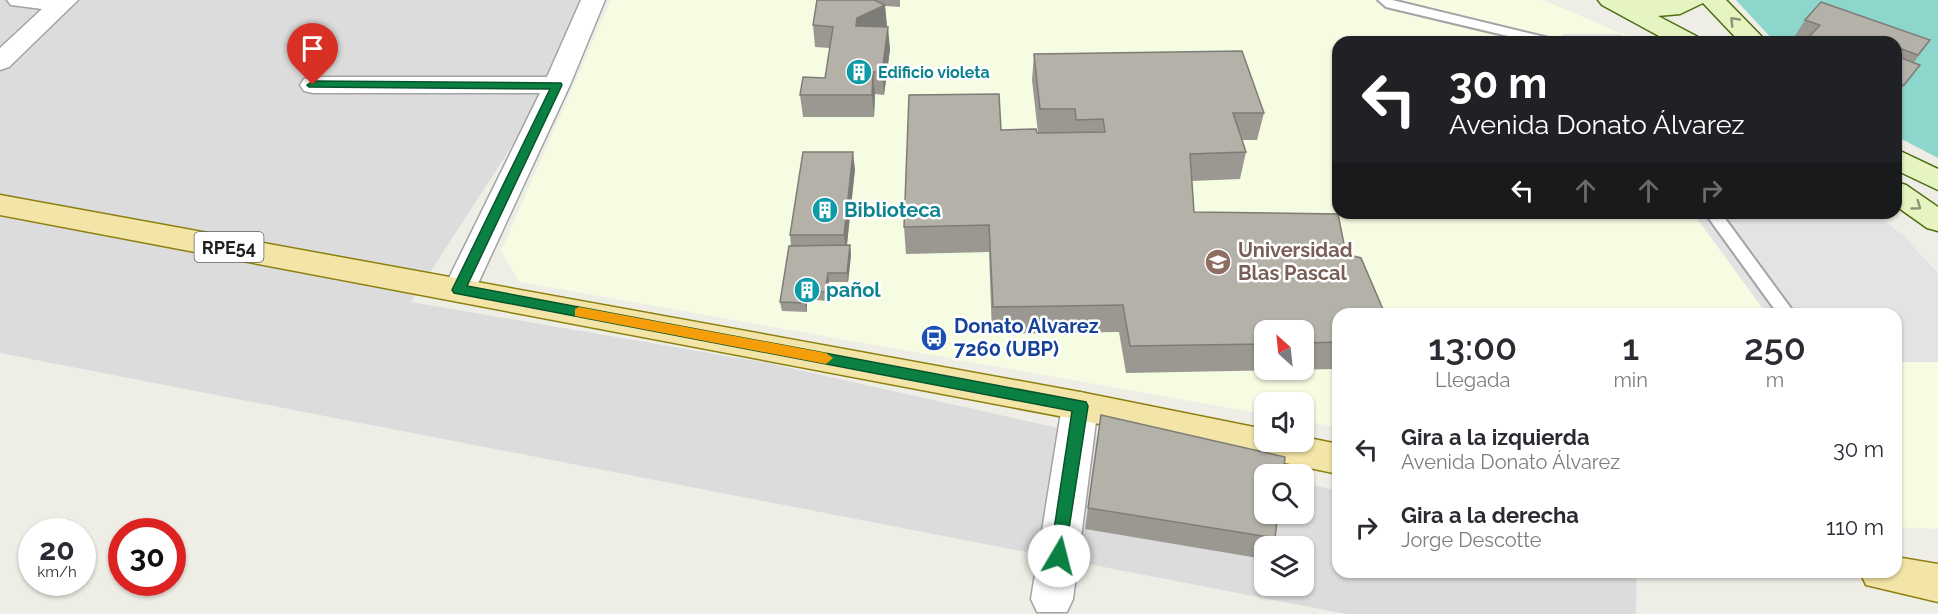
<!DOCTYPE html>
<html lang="es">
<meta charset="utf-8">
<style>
body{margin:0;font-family:Raleway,sans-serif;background:#f2f2f3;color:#2b2b33;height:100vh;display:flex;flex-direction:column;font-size:22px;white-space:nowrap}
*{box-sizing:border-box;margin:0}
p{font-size:20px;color:#7c7c81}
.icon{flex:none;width:33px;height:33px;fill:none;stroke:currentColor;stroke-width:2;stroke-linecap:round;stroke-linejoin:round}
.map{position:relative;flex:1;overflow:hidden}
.drawer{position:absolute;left:1332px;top:308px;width:570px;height:270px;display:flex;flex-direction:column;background:#fff;border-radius:18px;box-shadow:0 2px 4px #0004}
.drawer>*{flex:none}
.banner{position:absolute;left:1332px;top:36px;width:570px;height:183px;border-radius:18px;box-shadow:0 2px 4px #0004;background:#202124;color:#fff;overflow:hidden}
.needle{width:39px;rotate:333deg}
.fabs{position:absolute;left:1254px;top:320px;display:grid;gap:12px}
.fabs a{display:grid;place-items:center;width:60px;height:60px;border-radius:12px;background:#fff;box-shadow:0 2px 4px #0004;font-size:30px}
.speed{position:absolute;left:18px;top:518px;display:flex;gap:12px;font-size:30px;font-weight:700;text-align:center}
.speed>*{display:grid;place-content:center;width:78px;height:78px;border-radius:50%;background:#fff;box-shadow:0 2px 4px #0004;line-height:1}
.speed small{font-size:15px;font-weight:400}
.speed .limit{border:9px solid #d22;background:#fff;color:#111}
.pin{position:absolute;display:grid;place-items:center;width:51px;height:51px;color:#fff;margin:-62px -26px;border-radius:50% 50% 50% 0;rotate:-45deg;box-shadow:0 0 6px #0007}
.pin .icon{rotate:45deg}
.me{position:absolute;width:66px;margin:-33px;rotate:8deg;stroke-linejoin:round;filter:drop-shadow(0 0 4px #0008)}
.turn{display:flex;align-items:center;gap:21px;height:126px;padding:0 18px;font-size:27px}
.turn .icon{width:78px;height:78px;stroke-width:2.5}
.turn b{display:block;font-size:42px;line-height:51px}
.lanes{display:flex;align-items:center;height:57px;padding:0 18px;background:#0003;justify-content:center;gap:30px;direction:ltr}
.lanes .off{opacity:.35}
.eta{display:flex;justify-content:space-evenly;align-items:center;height:102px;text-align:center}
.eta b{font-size:36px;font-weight:600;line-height:42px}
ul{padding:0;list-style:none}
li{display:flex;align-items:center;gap:18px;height:78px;padding:0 18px}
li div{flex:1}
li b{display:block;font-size:22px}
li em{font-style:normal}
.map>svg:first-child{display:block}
.residential{fill:#dddcdc;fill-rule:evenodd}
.education{fill:#f6fce2;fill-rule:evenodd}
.pitch{fill:#8cd6cb}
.parking{fill:#e3e3e3}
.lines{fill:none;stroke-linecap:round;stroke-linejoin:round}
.lane-casing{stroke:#a3a3a3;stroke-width:4}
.street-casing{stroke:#a3a3a3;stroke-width:3}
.secondary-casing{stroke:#4d6d10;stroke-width:3}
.primary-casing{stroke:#8c800f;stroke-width:3}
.lane{fill:#fff;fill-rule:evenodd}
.street{fill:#fff;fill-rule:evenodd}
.secondary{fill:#e5f4c0;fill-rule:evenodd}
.primary{fill:#f3e4a7;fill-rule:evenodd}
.wall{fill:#9b9891;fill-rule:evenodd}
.shaded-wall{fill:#7e7c76}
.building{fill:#b4b1a9;stroke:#7e7c76;stroke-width:1.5}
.oneway{stroke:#8c9478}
.route{fill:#0b8043;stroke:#07532c;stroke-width:1.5}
.slow{fill:#f59e0b}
.labels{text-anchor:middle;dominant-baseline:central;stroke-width:5;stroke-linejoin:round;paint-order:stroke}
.far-culture-label{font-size:16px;font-weight:bold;fill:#0d838f;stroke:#fff;text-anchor:start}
.shield{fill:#fff;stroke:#626262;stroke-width:1.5}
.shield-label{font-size:18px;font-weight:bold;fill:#1f1f1f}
.culture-label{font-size:20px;font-weight:bold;fill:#0d838f;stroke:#fff;text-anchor:start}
.education-label{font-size:20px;font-weight:bold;fill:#785e54;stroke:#fff;text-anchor:start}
.transit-label{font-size:20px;font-weight:bold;fill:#164399;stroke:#fff;text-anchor:start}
</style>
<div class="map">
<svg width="1938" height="614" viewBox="0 0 1938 614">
<rect width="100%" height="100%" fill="#efeee6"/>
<path class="residential" d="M0,0H606L411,302L768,363L1264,474V513H1304V483L1338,491V572H1637L1636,614H1346L0,353ZM1264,546H1304V585H1264Z"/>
<path class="education" d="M611,0H1543L1642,42H1338V213H1874L1903,235L1938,273V529L1896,527V314H1338V427L1304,421V402H1264V414L520,282L501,251ZM1264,330H1304V369H1264Z"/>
<path class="pitch" d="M1736,0H1938V158L1896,136V42H1775Z"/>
<path class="parking" d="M1562,34H1621L1628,42H1568Z
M1693,213H1874L1903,235L1938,273V362H1896V314L1766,313Z"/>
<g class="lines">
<defs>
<path id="lane" d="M1378,0H1392L1553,39L1555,42H1533L1386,7Z
M1705,213H1721L1795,314H1778Z"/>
<path id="street" d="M7,0H78L9,67L0,70V48L42,9L11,5Z
M581,0H605L570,85L475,290L470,298L459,302L448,298L443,290L540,93H313L304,91L300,85L304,79L313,77H547Z
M1080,392L1093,396L1098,406L1073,599L1067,612H1037L1031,599L1062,406L1067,396Z"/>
<path id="secondary" d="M1598,0H1726L1767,42H1740L1703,3L1680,14L1658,16L1698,37L1702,42H1670L1602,5Z
M1896,149L1938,169V190L1896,170Z
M1896,182L1906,185L1938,207V231L1927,228L1896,206Z"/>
<path id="primary" d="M0,195L1080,392L1264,429V441H1304V437L1338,444V474L1080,420L0,215Z
M1896,557L1938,564V602L1866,585L1860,572H1896Z"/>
</defs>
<use href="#lane" class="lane-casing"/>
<use href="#street" class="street-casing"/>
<use href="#secondary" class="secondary-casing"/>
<use href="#primary" class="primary-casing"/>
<use href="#lane" class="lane"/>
<use href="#street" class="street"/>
<use href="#secondary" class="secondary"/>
<use href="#primary" class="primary"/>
</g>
<path class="wall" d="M817,0H900V7L885,6L887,27H886L890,49L884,95L875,94L874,117H803L800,95L825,78L830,48L815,47L813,25Z
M1805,20L1930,40L1914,62L1920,65L1896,96V42H1791Z
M1034,54L1264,113L1257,140H1242L1246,152L1240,179L1192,181L1194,212L1338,314V369L1126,373L1119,332L992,334L989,252L906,254L904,227L1001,130L1038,133L1032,80ZM1264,330H1304V369H1264Z
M855,169L847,245H850L851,255L848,282H829L826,301L807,299V312L782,311L780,302L791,246L790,235Z
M1101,415L1275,538L1272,546H1264V559L1085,529Z"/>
<path class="shaded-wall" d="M885,5L887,27L859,39L856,26L857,18Z
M888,27L890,49L884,95L882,72Z
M873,72L875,94L874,117L872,95Z
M853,152L855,169L846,252L844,235Z
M850,245L851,255L848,282L847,273Z
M828,273L829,282L826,301L825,292Z
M806,290L807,299V312L805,303Z"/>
<path class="building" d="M817,0H874L885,5L857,18L856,26L888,27L882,72H873L872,95H800L803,77L825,78L833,27L813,25Z
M1821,2L1930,40L1918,55L1896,47V42H1811L1808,38L1820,25L1805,20Z
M1242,51L1264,113H1233L1246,152L1190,154L1194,212L1338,214L1346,254L1361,258L1385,314H1338V342L1304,343V330H1264V344L1130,346L1123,305L993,307L989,225L904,227L909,95L999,94L1001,130L1036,129L1037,133L1105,132L1103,119L1076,120L1075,109H1040L1034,54Z
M1896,56L1920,65L1904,85L1896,82Z
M803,152H853L844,235H790Z
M850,245L847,273H828L825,292L806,290L805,303L780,302L789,246Z
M1101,415L1285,457L1283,474H1264V513H1278L1275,538L1088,508Z"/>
<defs><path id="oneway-chevron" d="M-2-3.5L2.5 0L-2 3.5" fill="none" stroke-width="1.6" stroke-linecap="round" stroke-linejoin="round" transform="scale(1.5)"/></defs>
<g class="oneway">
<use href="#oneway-chevron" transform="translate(1734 21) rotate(-134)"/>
<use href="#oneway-chevron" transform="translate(1917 206) rotate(36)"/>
</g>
<path class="route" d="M313,81L561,83L562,85L467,286L1086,402L1088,406L1064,561L1059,563L1053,561L1050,556L1072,411L454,293L452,290L550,89L309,87L307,85Z"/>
<path class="slow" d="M579,307L826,353L833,358L826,364L575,316V309Z"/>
<defs>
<symbol id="building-disc" viewBox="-11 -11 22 22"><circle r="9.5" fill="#0f9aa8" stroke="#fff"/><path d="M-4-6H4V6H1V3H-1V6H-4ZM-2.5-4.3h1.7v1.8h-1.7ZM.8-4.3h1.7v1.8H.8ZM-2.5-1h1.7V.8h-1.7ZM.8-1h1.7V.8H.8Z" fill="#fff"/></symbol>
<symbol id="university-disc" viewBox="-11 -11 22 22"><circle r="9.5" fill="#8d6e63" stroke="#fff"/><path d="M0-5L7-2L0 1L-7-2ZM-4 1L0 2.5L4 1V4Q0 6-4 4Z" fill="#fff"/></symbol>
<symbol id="bus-disc" viewBox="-11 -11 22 22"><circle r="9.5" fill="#1a4fb4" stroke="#fff"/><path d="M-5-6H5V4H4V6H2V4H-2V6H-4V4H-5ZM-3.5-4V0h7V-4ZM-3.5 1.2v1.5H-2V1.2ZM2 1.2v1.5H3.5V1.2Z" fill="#fff"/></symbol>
</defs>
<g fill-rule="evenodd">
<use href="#building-disc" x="844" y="57" width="30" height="30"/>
<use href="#building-disc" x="810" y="195" width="30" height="30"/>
<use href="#university-disc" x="1203" y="247" width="30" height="30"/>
<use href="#building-disc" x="792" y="275" width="30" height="30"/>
<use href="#bus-disc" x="919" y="323" width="30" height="30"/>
</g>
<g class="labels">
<g class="far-culture-label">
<text x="878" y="72">Edificio violeta</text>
</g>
<rect class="shield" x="194.5" y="232" width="69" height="30" rx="4.5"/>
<g class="shield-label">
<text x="229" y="247">RPE54</text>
</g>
<g class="culture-label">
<text x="844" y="210">Biblioteca</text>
<text x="826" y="290">pañol</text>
</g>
<g class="education-label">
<text x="1238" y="250">Universidad<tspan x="1238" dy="23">Blas Pascal</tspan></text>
</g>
<g class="transit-label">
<text x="954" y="326">Donato Alvarez<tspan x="954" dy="23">7260 (UBP)</tspan></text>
</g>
</g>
</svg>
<div class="fabs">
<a><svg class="needle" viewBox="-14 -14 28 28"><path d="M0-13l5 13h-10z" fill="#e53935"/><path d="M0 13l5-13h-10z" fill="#7c7c81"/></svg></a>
<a><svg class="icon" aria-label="sound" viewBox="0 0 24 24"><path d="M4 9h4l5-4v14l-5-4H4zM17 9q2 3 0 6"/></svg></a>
<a><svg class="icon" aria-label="search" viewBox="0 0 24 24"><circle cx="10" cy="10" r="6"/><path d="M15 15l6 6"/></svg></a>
<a><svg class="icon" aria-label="layers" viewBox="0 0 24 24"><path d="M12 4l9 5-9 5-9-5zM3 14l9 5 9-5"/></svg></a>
</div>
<div class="speed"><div>20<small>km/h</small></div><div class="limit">30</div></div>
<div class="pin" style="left:313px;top:85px;background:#d93025"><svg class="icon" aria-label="arrive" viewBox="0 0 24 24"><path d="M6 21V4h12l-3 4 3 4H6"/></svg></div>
<svg class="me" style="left:1059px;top:556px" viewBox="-20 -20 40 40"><circle r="19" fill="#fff"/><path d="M0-13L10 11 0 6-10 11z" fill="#0b8043"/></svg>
<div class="banner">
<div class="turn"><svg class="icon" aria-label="left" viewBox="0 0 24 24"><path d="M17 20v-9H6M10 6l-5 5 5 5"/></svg><div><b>30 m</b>Avenida Donato Álvarez</div></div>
<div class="lanes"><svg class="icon" aria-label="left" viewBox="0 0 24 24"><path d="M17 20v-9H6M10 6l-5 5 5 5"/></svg><svg class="icon off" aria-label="ahead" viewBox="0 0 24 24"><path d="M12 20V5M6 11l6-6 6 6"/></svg><svg class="icon off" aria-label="ahead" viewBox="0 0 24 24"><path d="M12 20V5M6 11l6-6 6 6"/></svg><svg class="icon off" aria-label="right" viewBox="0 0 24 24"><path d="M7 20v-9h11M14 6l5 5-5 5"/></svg></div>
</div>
<section class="drawer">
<div class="eta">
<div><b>13:00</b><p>Llegada</p></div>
<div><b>1</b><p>min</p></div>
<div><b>250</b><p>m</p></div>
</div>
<ul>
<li><svg class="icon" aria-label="left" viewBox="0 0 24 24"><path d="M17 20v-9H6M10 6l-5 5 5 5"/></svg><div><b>Gira a la izquierda</b><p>Avenida Donato Álvarez</p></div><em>30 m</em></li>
<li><svg class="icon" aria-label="right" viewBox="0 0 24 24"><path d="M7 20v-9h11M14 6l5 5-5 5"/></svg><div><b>Gira a la derecha</b><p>Jorge Descotte</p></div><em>110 m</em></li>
</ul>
</section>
</div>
